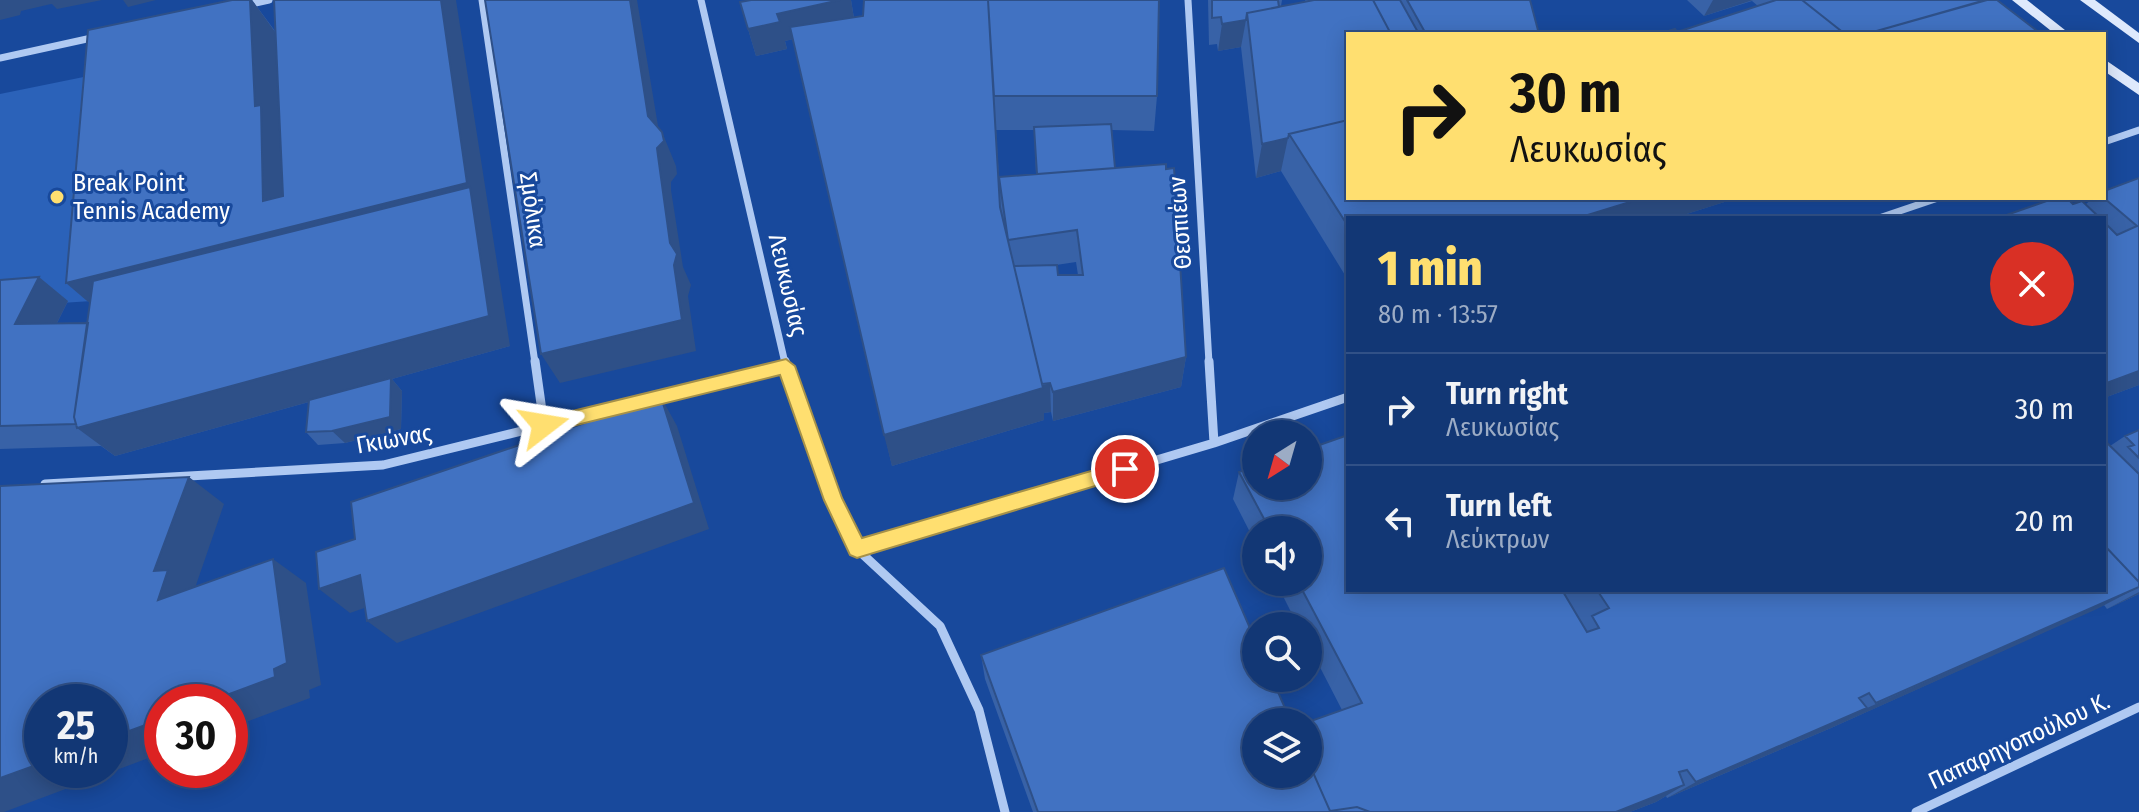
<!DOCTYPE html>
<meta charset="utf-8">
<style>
body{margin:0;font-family:"Fira Sans Condensed",sans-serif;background:#1f427d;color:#f1f3f6;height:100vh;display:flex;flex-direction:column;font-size:30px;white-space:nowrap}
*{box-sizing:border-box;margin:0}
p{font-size:26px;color:#9cacc5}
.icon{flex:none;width:44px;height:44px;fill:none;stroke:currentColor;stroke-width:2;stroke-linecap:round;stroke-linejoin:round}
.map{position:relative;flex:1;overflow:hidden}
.drawer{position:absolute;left:1346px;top:216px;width:760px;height:376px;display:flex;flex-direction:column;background:#123775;border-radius:0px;box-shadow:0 4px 20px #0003,0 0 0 2px #315187}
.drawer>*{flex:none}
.guide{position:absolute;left:1346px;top:32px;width:760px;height:168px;border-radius:0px;box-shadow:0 4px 20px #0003,0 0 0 2px #315187;background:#ffdf70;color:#111;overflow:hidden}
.needle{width:52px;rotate:217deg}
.tools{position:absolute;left:1242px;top:420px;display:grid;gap:16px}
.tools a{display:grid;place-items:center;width:80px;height:80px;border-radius:50%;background:#123775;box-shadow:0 4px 20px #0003,0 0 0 2px #315187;font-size:40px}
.speed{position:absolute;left:24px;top:684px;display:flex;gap:16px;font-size:40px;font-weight:700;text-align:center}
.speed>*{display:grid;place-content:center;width:104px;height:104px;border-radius:50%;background:#123775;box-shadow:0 4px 20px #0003,0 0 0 2px #315187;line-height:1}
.speed small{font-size:20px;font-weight:400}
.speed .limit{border:12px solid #d22;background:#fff;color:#111}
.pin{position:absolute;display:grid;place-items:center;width:68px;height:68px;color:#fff;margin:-34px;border:4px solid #fff;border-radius:50%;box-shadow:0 2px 8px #0007}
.me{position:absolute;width:88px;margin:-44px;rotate:76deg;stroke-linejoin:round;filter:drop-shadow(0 0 6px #0008)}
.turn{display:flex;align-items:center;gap:28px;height:168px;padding:0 32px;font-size:36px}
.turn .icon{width:104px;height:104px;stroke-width:2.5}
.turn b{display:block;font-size:56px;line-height:68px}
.round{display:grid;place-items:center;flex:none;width:84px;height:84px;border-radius:42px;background:#1f427d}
.head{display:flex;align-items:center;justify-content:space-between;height:136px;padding:0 32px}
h1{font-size:48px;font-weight:800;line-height:60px;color:#ffdf70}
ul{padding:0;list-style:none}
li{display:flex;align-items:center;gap:24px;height:112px;padding:0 32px;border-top:2px solid #315187}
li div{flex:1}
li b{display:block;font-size:30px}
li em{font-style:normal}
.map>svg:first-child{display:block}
.green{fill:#2b62b9}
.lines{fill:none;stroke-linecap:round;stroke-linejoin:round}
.minor-far1{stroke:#afc9f2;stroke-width:7}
.minor{stroke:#afc9f2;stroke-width:9}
.secondary{fill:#dee9fc;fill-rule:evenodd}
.wall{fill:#3862a7;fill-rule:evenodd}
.shaded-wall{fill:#2e5088}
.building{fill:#4172c2;stroke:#2e5088;stroke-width:2}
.route{fill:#ffdf70;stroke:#a69149;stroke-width:2}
.poi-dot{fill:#ffdf70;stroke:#18499c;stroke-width:3}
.labels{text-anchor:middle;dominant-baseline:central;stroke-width:6;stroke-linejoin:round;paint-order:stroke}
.poi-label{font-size:24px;fill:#fff;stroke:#18499c;text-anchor:start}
.street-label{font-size:24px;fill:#fff;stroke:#18499c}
</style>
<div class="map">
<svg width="2139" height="812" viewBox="0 0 2139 812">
<rect width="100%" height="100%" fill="#18499c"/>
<path class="green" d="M123,69L107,300L0,307V94Z"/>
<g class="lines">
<path class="minor-far1" d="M482,0L535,363
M701,0L785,363
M1188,0L1209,363
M247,5L269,0
M0,58L96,37
M2104,142L2139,130
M1879,218L1938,198"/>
<path class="minor" d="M535,361L544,425
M785,361L833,500L857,549L940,626L979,710L1005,812
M1209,361L1214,443
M45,484L383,465L786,366
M857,549L1214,443L1348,397
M1916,812L2139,707"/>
<path class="secondary" d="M2012,0H2027L2070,34H2055Z
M2080,0H2095L2139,33V43Z
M2104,59L2139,83V95L2104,71Z"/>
</g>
<path class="wall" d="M232,0H252L510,346L392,379L402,391L401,429L345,443L318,445L306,432L309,402L115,456L101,446L0,449V280L39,277L68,301L57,323H88L90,303L66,283Z
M749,0H851L854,18L863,16L1157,96L1154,131L1112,130L1115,168L1166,169L1186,357L1181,387L1053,421L1051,412L1044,413V420L892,466L793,39L785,41L787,49L756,56L740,2ZM996,130H1034L1036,174L999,177ZM1076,262L1078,275H1058L1056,265Z
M1208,0H1282L1281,6L1306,2L1305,0H1530L1539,34H1348V198H1737L1674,218H1348V280L1281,171L1256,178L1241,47L1218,51L1217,44L1209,45Z
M1687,0H1981L1677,32L1758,6L1752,1L1704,16Z
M2139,178V385L2104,398V218H1998L2073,204H2086L2093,198H2104Z
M2139,430V594L2107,609L2104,605L1831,728L1667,798L1666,796L1656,802L1630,812H1033L985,679L981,655L1224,568L1256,642V678H1272L1291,722H1256V774H1308V722L1342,710L1308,644V626H1298L1276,582H1308V530H1256V544L1233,499L1239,472L1256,467V486H1308V449L1348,435V590H2104V440L2110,446L2125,436Z"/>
<path class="shaded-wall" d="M0,0H102L57,9L52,4H51L21,11L20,15L0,20Z
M123,0H156L128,7Z
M250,0H252L278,36L441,0H456L510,346L392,379L402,391L401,429L345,443L332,431L391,379L115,456L77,428L107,318L66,283L255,106Z
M630,0H637L661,144L662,132L676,166L677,174L671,182V190L683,267L691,285L688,296L696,351L560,383L541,354L670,243L658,156L648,116Z
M840,0H851L855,25L785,41L787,49L756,56L748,29L777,14Z
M1713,0H1753L1704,16Z
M1246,20L1241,47L1218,51L1222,24Z
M1288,138L1281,171L1256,178L1262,144Z
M1643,198H1737L1674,218H1578Z
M39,277L68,301L45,347L15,324Z
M1186,357L1181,387L1053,421V392Z
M2139,371V385L2104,398V384Z
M1050,383L1051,412L1044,413V420L892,466L884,435Z
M661,397L677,426L709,529L397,643L367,621Z
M189,477L224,504L195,588L158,600L154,571Z
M273,559L306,583L321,685L309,690L310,698L230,728V702H208L274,669Z
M360,575L390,599L350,613L319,589Z
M2139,587L2097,609L1831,728L1667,798L1696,782L1867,708Z
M2139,592V594L2107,609Z
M162,719V753L4,812H0V778L42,763V770H110V738Z
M1684,785L1656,802L1630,812H1616Z"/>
<path class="building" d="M232,0H250L255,106L261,105L263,201L283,196L274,0H441L467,183L66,283L88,30Z
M485,0H630L648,116L662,132L664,141L657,148L658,156L670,243L677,254L674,265L682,320L541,354Z
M751,0H840L777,14L780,22L748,29L740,2Z
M864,0H988L1000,207L1043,388L884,435L790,27L863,16Z
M988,0H1159L1157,96H994Z
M1212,0H1278L1279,7L1247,13L1246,20L1222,24L1221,17L1212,18Z
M1314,0H1373L1391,34H1348V120L1289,134L1288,138L1262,144L1247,13Z
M1373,0H1400L1419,34H1391Z
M1407,0H1530L1539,34H1426Z
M1776,0H1802L1845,34H1679L1677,32Z
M1802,0H1981L1982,1L1866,34H1845Z
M1987,0H1997L2041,34H1866Z
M1675,29L1679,34H1659Z
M1348,120V198H1643L1578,218H1348V226L1289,134Z
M1111,124L1115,168L1037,174L1034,127Z
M1166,164V169L1174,168L1186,357L1053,392L1050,383L1042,384L1014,266L1057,265L1058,275H1083L1077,230L1008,240L999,177Z
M2139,178V371L2104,384V222L2117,235L2137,226L2104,198V191Z
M470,187L489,316L77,428L74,417L93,281Z
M2055,198H2067L2073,204L2082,201L2100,218H1998Z
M39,277L15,324L88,323L74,417L76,424L0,426V280Z
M391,378L390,417L332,431L306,432L309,400Z
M661,397L694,503L367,621L360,575L319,589L316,552L355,539L351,502Z
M2139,430V458L2128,447L2134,445L2125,436Z
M1348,435V590H1562L1587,632L1599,628L1592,616L1609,608L1597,590H2104V545L2139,582V587L1876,703L1869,693L1859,698L1867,708L1696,782L1687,770L1679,772L1684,785L1616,812H1370L1357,807L1330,811L1308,761V722L1362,703L1298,582H1308V530H1270L1239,472L1256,467V486H1308V449Z
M2104,440L2139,474V582L2104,545Z
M189,477L154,571L168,570L158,600L273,559L287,663L274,669L275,677L208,702H162V719L110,738V702H42V763L0,778V486Z
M1224,568L1256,642V678H1272L1291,722H1256V774H1308V761L1330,811L1357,807L1370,812H1038L981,655Z"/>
<path class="route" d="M786,359L795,366L842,498L862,538L1125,461L1134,469L1125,477L857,558L850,555L824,500L780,375L544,433L535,425L544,418Z"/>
<circle class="poi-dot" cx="57" cy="197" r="8"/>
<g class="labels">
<g class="poi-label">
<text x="73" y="183">Break Point<tspan x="73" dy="28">Tennis Academy</tspan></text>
</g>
<g class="street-label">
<text transform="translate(533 210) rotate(82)">Σμόλικα</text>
<text transform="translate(1180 223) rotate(-94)">Θεσπιέων</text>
<text transform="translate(788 285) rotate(77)">Λευκωσίας</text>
<text transform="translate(394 439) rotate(-10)">Γκιώνας</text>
<text transform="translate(2019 741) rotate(-25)">Παπαρηγοπούλου Κ.</text>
</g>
</g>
</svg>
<div class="tools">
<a><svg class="needle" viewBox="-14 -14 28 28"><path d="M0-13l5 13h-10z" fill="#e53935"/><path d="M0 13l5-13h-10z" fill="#9cacc5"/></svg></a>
<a><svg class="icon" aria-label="sound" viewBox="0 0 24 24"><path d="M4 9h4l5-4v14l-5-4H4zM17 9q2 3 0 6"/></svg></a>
<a><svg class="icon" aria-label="search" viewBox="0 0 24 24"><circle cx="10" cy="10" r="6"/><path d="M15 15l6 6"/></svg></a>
<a><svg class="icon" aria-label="layers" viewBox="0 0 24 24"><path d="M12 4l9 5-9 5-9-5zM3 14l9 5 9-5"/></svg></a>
</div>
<div class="speed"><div>25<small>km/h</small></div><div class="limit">30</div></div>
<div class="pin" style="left:1125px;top:469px;background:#d93025"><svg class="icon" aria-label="arrive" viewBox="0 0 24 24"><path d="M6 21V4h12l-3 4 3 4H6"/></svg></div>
<svg class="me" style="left:544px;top:425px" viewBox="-20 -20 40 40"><path d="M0-17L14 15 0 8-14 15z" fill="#ffdf70" stroke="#fff" stroke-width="4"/></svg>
<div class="guide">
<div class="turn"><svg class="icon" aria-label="right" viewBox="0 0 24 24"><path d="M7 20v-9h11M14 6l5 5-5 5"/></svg><div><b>30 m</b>Λευκωσίας</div></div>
</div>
<section class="drawer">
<div class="head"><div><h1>1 min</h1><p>80 m · 13:57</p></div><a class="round" style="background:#d93025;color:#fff"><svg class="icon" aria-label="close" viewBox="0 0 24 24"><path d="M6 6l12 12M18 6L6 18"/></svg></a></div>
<ul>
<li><svg class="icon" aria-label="right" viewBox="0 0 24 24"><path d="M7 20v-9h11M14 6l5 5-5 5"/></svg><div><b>Turn right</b><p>Λευκωσίας</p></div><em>30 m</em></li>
<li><svg class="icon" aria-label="left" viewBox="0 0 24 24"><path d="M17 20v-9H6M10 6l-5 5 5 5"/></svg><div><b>Turn left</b><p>Λεύκτρων</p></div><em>20 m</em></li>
</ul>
</section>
</div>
